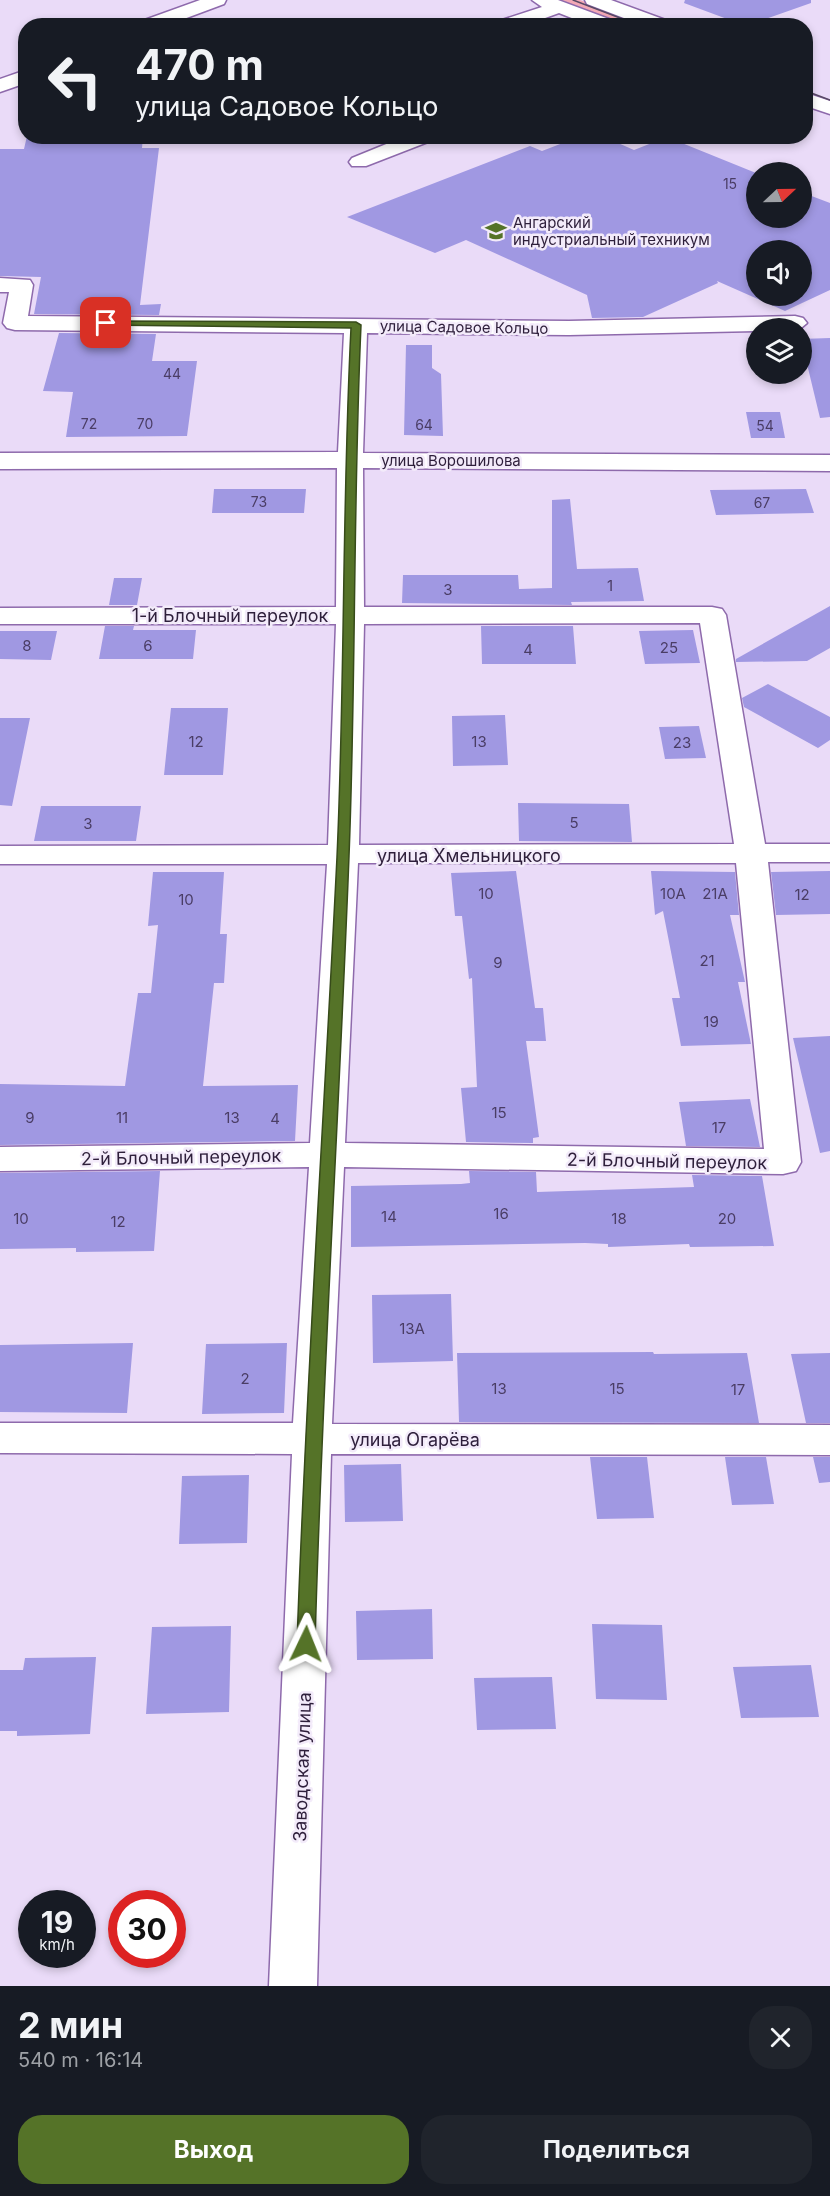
<!DOCTYPE html>
<html lang="ru">
<meta charset="utf-8">
<style>
body{margin:0;font-family:Inter,sans-serif;background:#20242c;color:#f1f3f6;height:100vh;display:flex;flex-direction:column;font-size:22px;white-space:nowrap}
*{box-sizing:border-box;margin:0}
p{font-size:20px;color:#9ea1a6}
.icon{flex:none;width:33px;height:33px;fill:none;stroke:currentColor;stroke-width:2;stroke-linecap:round;stroke-linejoin:round}
.map{position:relative;height:1986px;overflow:hidden}
.side{display:flex;flex-direction:column;background:#171b24;flex:1}
.side>*{flex:none}
.hud{position:absolute;left:18px;top:18px;width:795px;height:126px;border-radius:24px;box-shadow:0 3px 9px #0003;background:#171b24;color:#f1f3f6;overflow:hidden}
.needle{width:39px;rotate:68deg}
.fabs{position:absolute;left:746px;top:162px;display:grid;gap:12px}
.fabs a{display:grid;place-items:center;width:66px;height:66px;border-radius:50%;background:#171b24;box-shadow:0 3px 9px #0003;font-size:30px}
.speed{position:absolute;left:18px;top:1890px;display:flex;gap:12px;font-size:30px;font-weight:700;text-align:center}
.speed>*{display:grid;place-content:center;width:78px;height:78px;border-radius:50%;background:#171b24;box-shadow:0 3px 9px #0003;line-height:1}
.speed small{font-size:15px;font-weight:400}
.speed .limit{border:9px solid #d22;background:#fff;color:#111}
.pin{position:absolute;display:grid;place-items:center;width:51px;height:51px;color:#fff;margin:-26px;border-radius:12px;box-shadow:0 3px 9px #0006}
.me{position:absolute;width:66px;margin:-33px;rotate:2deg;stroke-linejoin:round;filter:drop-shadow(0 0 4px #0008)}
.turn{display:flex;align-items:center;gap:21px;height:126px;padding:0 18px;font-size:27px}
.turn .icon{width:78px;height:78px;stroke-width:2.5}
.turn b{display:block;font-size:42px;line-height:51px}
.round{display:grid;place-items:center;flex:none;width:63px;height:63px;border-radius:24px;background:#20242c}
.head{display:flex;align-items:center;justify-content:space-between;height:102px;padding:0 18px}
h1{font-size:36px;font-weight:700;line-height:45px}
.button{display:flex;gap:12px;margin-top:auto;padding:12px 18px}
.button a{flex:1;height:69px;border-radius:24px;background:#557328;color:#fff;font-size:24px;font-weight:700;line-height:69px;text-align:center}
.button a+a{background:#20242c;color:#f1f3f6}
.map>svg:first-child{display:block}
.green{fill:#f3a8b5}
.building{fill:#a098e2;fill-rule:evenodd}
.lines{fill:none;stroke-linecap:round;stroke-linejoin:round}
.minor-casing{stroke:#8e6aac;stroke-width:3}
.minor{fill:#fff;fill-rule:evenodd}
.tram{stroke:#594a66;stroke-width:1.5}
.route{fill:#557328;stroke:#374b1a;stroke-width:1.5}
.labels{text-anchor:middle;dominant-baseline:central;stroke-width:5;stroke-linejoin:round;paint-order:stroke}
.far-number-label{font-size:14px;fill:#4a3d65}
.far-poi-label{font-size:15px;fill:#2e1f3b;stroke:#f3ebfa;text-anchor:start}
.far-street-label{font-size:15px;fill:#2e1f3b;stroke:#f3ebfa}
.number-label{font-size:15px;fill:#4a3d65}
.street-label{font-size:18px;fill:#2e1f3b;stroke:#f3ebfa}
</style>
<div class="map">
<svg width="830" height="1986" viewBox="0 0 830 1986">
<rect width="100%" height="100%" fill="#eadbf8"/>
<path class="green" d="M548,0H580L649,25H617Z"/>
<path class="building" d="M685,0H811V3L746,26L684,3Z
M27,136H143L142,148H159L140,305L161,304L159,315L34,314L41,277L0,276V149H24Z
M581,136H602L634,150L667,137L756,173V218H801V192L830,203V290L785,311L717,281L718,283L643,317L592,318L587,295L466,240L435,253L347,217L530,146L542,151ZM756,250H801V296H756Z
M59,333L156,334L152,361H197L187,436L66,437L73,392L43,391Z
M830,338V417L820,418L801,339Z
M406,345H432V368L441,374L443,436L404,435Z
M746,412H780L785,438H751Z
M214,489H306L304,513H212Z
M806,489L814,513L716,515L710,490Z
M570,499L577,569L638,568L644,601L571,602L572,605L402,603L403,575H518L519,589L552,588V500Z
M114,578H142L137,605H109Z
M830,606V648L807,661L736,662V659Z
M105,626H134L133,630H196L193,659H99Z
M481,626H573L576,664H482Z
M693,630L700,663L645,664L639,631Z
M0,631H57L51,660L0,659Z
M768,684L830,717V740L818,748L744,707L742,698Z
M171,708H228L223,775H164Z
M505,715L508,765L453,766L452,716Z
M0,718H30L12,806L0,805Z
M699,726L706,758L665,759L659,727Z
M518,803L629,804L632,842L519,841Z
M41,806H141L136,841H34Z
M516,871L535,1008H543L546,1041H526L539,1137L533,1138V1143L466,1142L461,1088L477,1087L472,978L469,979L462,916H455L451,873Z
M651,871L735,872L739,915H730L745,982H738L751,1044L681,1046L672,998H680L663,911L655,915Z
M830,871V914L776,915L771,872Z
M153,872H224L220,934H227L224,983H214L203,1086L298,1085L295,1141L0,1145V1084L125,1086L138,993H151L158,925L148,926Z
M830,1036V1151L820,1153L793,1038Z
M750,1099L760,1147L686,1146L679,1102Z
M160,1171L154,1251L76,1252V1248L0,1249V1173Z
M469,1171L536,1172L537,1192L694,1187L692,1175L762,1176L774,1246L690,1247L689,1244L608,1247V1244L585,1243L351,1247V1186L461,1184L470,1183Z
M451,1294L453,1361L373,1363L372,1295Z
M133,1343L127,1413L0,1412V1345Z
M287,1343L284,1413L202,1414L206,1344Z
M653,1352L654,1354L747,1353L759,1423L459,1422L457,1353Z
M830,1353V1423H806L791,1354Z
M590,1457H647L654,1518L597,1519Z
M725,1457H766L774,1504L732,1505Z
M813,1457H830V1482L819,1483Z
M401,1464L403,1521L345,1522L344,1465Z
M249,1475L247,1543L179,1544L182,1476Z
M432,1609L433,1659L357,1660L356,1611Z
M592,1624L662,1625L667,1700L596,1699Z
M231,1626L229,1712L146,1714L152,1627Z
M96,1657L90,1734L17,1736V1731H0V1670H23L25,1658Z
M811,1665L819,1717L741,1718L733,1667Z
M552,1677L556,1729L477,1730L474,1678Z"/>
<g class="lines">
<defs>
<path id="minor" d="M200,0H226L224,4L165,26H137L139,22Z
M532,0H558L617,22L619,26H592L559,13L523,26H494L496,22L542,7Z
M585,0H611L671,22L673,26H645L587,4Z
M26,70V83L0,92V79Z
M806,93L830,101V114L806,106Z
M406,136H436L433,140L366,166H352L349,162L352,158Z
M0,278L30,280L33,285L28,316L569,321L795,316L803,318L807,323L801,328H756V331L569,335L367,333L363,453L830,455V471L363,468L364,607H712L722,609L726,615L765,844H830V862H768L801,1162L796,1171L783,1174L344,1167L332,1424L830,1425V1455L331,1454L317,1986H269L292,1454L0,1453V1423H293L309,1167L0,1171V1147L310,1143L327,864H0V846L328,845L336,624H0V608L336,607L337,468L0,469V453L338,452L344,333L15,330L7,328L3,323L9,292H0ZM700,623L734,844L359,845L364,624ZM358,863H736L764,1149L345,1143Z"/>
</defs>
<use href="#minor" class="minor-casing"/>
<use href="#minor" class="minor"/>
<path class="tram" d="M573,0L641,26
M806,91L830,100"/>
</g>
<path class="route" d="M106,321L356,322L361,325C353,502 356,679 349,856C339,1119 322,1381 315,1644L312,1649L306,1651L300,1649L297,1644C306,1382 324,1120 337,857C345,681 342,505 351,328L103,325L101,323Z"/>
<defs>
<symbol id="university-bare" viewBox="-9 -9 18 18"><path d="M0-5L7-2L0 1L-7-2ZM-4 1L0 2.5L4 1V4Q0 6-4 4Z" fill="#557328" stroke="#f3ebfa" stroke-width="2.5" paint-order="stroke"/></symbol>
</defs>
<g fill-rule="evenodd">
<use href="#university-bare" x="481" y="216" width="30" height="30"/>
</g>
<g class="labels">
<g class="far-number-label">
<text x="730" y="183">15</text>
<text x="172" y="373">44</text>
<text x="89" y="423">72</text>
<text x="145" y="423">70</text>
<text x="424" y="424">64</text>
<text x="765" y="425">54</text>
<text x="259" y="501">73</text>
<text x="762" y="502">67</text>
</g>
<g class="far-poi-label">
<text x="513" y="222">Ангарский<tspan x="513" dy="17">индустриальный техникум</tspan></text>
</g>
<g class="far-street-label">
<text transform="translate(464 327) rotate(1)">улица Садовое Кольцо</text>
<text x="451" y="460">улица Ворошилова</text>
</g>
<g class="number-label">
<text x="610" y="585">1</text>
<text x="448" y="589">3</text>
<text x="27" y="645">8</text>
<text x="148" y="645">6</text>
<text x="669" y="647">25</text>
<text x="528" y="649">4</text>
<text x="196" y="741">12</text>
<text x="479" y="741">13</text>
<text x="682" y="742">23</text>
<text x="574" y="822">5</text>
<text x="88" y="823">3</text>
<text x="486" y="893">10</text>
<text x="673" y="893">10А</text>
<text x="715" y="893">21А</text>
<text x="802" y="894">12</text>
<text x="186" y="899">10</text>
<text x="707" y="960">21</text>
<text x="498" y="962">9</text>
<text x="711" y="1021">19</text>
<text x="499" y="1112">15</text>
<text x="30" y="1117">9</text>
<text x="122" y="1117">11</text>
<text x="232" y="1117">13</text>
<text x="275" y="1118">4</text>
<text x="719" y="1127">17</text>
<text x="501" y="1213">16</text>
<text x="389" y="1216">14</text>
<text x="21" y="1218">10</text>
<text x="619" y="1218">18</text>
<text x="727" y="1218">20</text>
<text x="118" y="1221">12</text>
<text x="412" y="1328">13А</text>
<text x="245" y="1378">2</text>
<text x="499" y="1388">13</text>
<text x="617" y="1388">15</text>
<text x="738" y="1389">17</text>
</g>
<g class="street-label">
<text x="230" y="615">1-й Блочный переулок</text>
<text x="469" y="855">улица Хмельницкого</text>
<text transform="translate(181 1157) rotate(-1)">2-й Блочный переулок</text>
<text transform="translate(667 1161) rotate(1)">2-й Блочный переулок</text>
<text x="415" y="1439">улица Огарёва</text>
<text transform="translate(302 1767) rotate(-88)">Заводская улица</text>
</g>
</g>
</svg>
<div class="fabs">
<a><svg class="needle" viewBox="-14 -14 28 28"><path d="M0-13l5 13h-10z" fill="#e53935"/><path d="M0 13l5-13h-10z" fill="#9ea1a6"/></svg></a>
<a><svg class="icon" aria-label="sound" viewBox="0 0 24 24"><path d="M4 9h4l5-4v14l-5-4H4zM17 9q2 3 0 6"/></svg></a>
<a><svg class="icon" aria-label="layers" viewBox="0 0 24 24"><path d="M12 4l9 5-9 5-9-5zM3 14l9 5 9-5"/></svg></a>
</div>
<div class="speed"><div>19<small>km/h</small></div><div class="limit">30</div></div>
<div class="pin" style="left:106px;top:323px;background:#d93025"><svg class="icon" aria-label="arrive" viewBox="0 0 24 24"><path d="M6 21V4h12l-3 4 3 4H6"/></svg></div>
<svg class="me" style="left:306px;top:1644px" viewBox="-20 -20 40 40"><path d="M0-17L14 15 0 8-14 15z" fill="#557328" stroke="#fff" stroke-width="4"/></svg>
<div class="hud">
<div class="turn"><svg class="icon" aria-label="left" viewBox="0 0 24 24"><path d="M17 20v-9H6M10 6l-5 5 5 5"/></svg><div><b>470 m</b>улица Садовое Кольцо</div></div>
</div>
</div>
<section class="side">
<div class="head"><div><h1>2 мин</h1><p>540 m · 16:14</p></div><a class="round"><svg class="icon" aria-label="close" viewBox="0 0 24 24"><path d="M6 6l12 12M18 6L6 18"/></svg></a></div>
<div class="button"><a>Выход</a><a>Поделиться</a></div>
</section>
